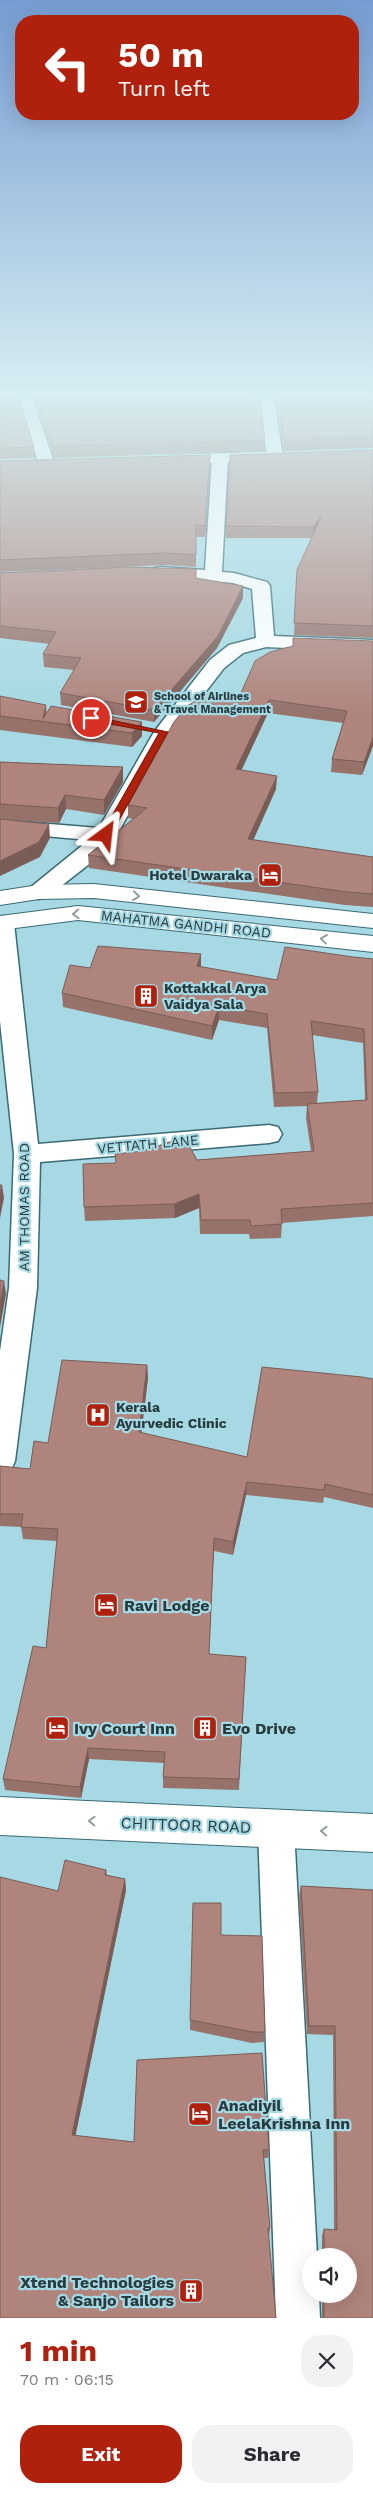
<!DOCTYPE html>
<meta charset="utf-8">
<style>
body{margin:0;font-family:"Work Sans",sans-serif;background:#f2f2f3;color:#2b2b33;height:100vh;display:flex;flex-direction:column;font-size:19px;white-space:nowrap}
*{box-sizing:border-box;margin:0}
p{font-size:16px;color:#7c7c81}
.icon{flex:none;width:28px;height:28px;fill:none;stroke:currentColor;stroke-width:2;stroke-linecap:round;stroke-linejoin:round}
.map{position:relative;height:2318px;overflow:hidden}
.drawer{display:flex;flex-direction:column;background:#fff;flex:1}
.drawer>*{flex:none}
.guide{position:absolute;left:15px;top:15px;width:344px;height:105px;border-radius:20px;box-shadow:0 5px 20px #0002;background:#af210c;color:#fff;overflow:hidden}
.tools{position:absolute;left:302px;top:2248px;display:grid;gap:10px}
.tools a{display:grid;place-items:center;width:55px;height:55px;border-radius:50%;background:#fff;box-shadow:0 5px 20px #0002;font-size:25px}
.pin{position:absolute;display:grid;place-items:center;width:42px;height:42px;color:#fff;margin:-21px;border:2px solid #fff;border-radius:50%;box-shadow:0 1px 5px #0007}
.me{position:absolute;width:55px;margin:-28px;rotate:30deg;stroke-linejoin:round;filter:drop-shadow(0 0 4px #0008)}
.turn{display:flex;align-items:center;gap:18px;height:105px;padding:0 20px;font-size:22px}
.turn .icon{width:65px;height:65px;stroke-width:2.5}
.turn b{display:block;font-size:35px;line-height:42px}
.round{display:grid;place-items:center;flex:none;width:52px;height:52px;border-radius:20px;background:#f2f2f3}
.summary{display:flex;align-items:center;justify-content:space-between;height:85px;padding:0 20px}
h1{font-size:30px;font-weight:700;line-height:38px;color:#af210c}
.action{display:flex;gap:10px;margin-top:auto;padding:10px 20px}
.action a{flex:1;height:58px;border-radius:20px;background:#af210c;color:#fff;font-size:20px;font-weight:700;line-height:58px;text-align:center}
.action a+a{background:#f2f2f3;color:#2b2b33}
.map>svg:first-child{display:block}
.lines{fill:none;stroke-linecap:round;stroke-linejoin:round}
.minor-casing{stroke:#3b6a74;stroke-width:3}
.tertiary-casing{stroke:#3b6a74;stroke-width:2}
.secondary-casing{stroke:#3b6a74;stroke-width:2}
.primary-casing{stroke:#3b6a74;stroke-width:2}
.minor{fill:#fff;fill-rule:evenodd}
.tertiary{fill:#fff;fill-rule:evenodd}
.secondary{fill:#fff;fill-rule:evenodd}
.primary{fill:#fff;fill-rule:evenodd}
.wall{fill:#96726b;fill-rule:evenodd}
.shaded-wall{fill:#7a5c57}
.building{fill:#af847c;stroke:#7a5c57}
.oneway{stroke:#949ea0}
.route{fill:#af210c;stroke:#721508}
.labels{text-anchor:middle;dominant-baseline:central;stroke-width:4.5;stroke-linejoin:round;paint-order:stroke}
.far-poi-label{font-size:11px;font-weight:bold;fill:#283c40;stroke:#a6d9e3;text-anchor:start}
.poi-label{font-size:14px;font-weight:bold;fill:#283c40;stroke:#a6d9e3;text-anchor:start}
.street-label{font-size:14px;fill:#283c40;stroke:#a6d9e3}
.near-poi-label{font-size:16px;font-weight:bold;fill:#283c40;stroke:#a6d9e3;text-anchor:start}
.near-street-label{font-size:16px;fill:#283c40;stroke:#a6d9e3}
</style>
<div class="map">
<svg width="373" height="2318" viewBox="0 0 373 2318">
<rect width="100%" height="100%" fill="#a6d9e3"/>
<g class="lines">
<defs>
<path id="minor" d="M16,392H30L55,465L53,468H41L39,465Z
M259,392H273L283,457L281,460L275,462L267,457Z
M220,453L228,458L222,572L234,573L267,582L270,586L274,636L373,640V652L266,647L243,653L224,668L173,734L114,840L88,865L47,897L39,899L31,897L28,892L31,887L89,840L0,832V820L99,828L154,732L210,660L229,645L256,638L252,589L233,583L161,577L155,576L152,572L155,568L161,567L205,570L212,458Z
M3,916L11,918L14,923L38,1144L269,1125L278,1127L282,1134L278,1141L269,1143L40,1162L37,1288L15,1461L11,1470L0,1474V1351L9,1288L14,1154L0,1021V917Z
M276,1811L289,1816L294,1829L317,2256H311V2294H319L320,2318H276L258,1829L263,1816Z"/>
<path id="tertiary" d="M267,452L275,457L273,460L172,465L164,460L172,455Z"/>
<path id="secondary" d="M0,1797L373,1814V1852L0,1835Z"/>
<path id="primary" d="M94,884L373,914V928L94,898L39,899L0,905V891L39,885Z
M78,906L373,936V952L78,920L0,930V916Z"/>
</defs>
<use href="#minor" class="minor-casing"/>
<use href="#tertiary" class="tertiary-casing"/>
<use href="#secondary" class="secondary-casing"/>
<use href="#primary" class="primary-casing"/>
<use href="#minor" class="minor"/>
<use href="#tertiary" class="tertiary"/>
<use href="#secondary" class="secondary"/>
<use href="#primary" class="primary"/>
</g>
<path class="wall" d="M0,392L34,447L35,458L0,459Z
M32,392H259L265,440L264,451L54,458Z
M275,392H373V448L284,451Z
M373,450V638L294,635L297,570L312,538H226V526Z
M0,461L210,467L205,537H196V567L167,565L0,572Z
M0,573L196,578L243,598L217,648L154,722L61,705L60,693L74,670L44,667L43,654L50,644L0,638Z
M373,641V746L362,775L331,772L332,759L343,723L268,713L241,770L276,789L253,840L373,857V907L345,905L89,868L88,855L133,819L128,818V805L237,702Z
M0,696L46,714L142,722V736L132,747L0,730Z
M0,762L123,767V782L104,815L66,809L59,823L0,819Z
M201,954V967L277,980L353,957L373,959V1216L282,1223L281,1238L250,1239L249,1234H200L199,1208L175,1218L85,1221L84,1207L116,1163L115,1154L197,1160L311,1151L306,1118L307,1106L274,1107L267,1028L219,1020L212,1040L63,1007L62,993L90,968ZM312,1035L363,1043L365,1100L317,1103L318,1092Z
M147,1365L148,1378L141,1433L247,1457L373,1379V1508L324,1497L323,1503L246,1495L233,1555L214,1551L209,1654L246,1657L239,1790L163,1788V1777L164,1763L89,1759L81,1798L5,1790L3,1779L46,1648L57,1541L23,1539L21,1527L0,1526V1466L30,1469L48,1443Z
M106,1870L107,1875L125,1879L126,1890L75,2136L134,2142L269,2150L268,2158H264L270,2228L269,2235L0,2318L58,1891Z
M301,1886L373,1890V2318H322V2294H349V2256H322V2235L324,2229L334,2230L333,2035L307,2034L299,1896Z
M193,1903L221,1935L265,2032L264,2042L252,2043L190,2030Z"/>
<path class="shaded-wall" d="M210,455V467L205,537V526Z
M321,517L312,538L313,527Z
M243,586V598L217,648L154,722V710Z
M269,700L268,713L236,782V769Z
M46,705L47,719H43Z
M142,722V736L132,747V733Z
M373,737V746L362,775L364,762Z
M123,767V782L104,815V800Z
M277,776L276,789L248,852V839Z
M65,795L66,809L59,823L58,808Z
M49,824L50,838L40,857L0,876V861Z
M201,954V968L197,966Z
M219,1006V1020L212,1040V1026Z
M2,1185L4,1198L0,1218V1195Z
M199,1194V1208L175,1218L174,1204Z
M4,1281L6,1294L0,1328V1305Z
M147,1365L148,1378L140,1445L139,1432Z
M247,1482L246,1495L233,1555V1542Z
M88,1748L89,1759L81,1798L80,1787Z
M125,1879L126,1890L74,2143L72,2135Z"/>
<path class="building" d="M0,392H17L34,447L0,448Z
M35,392H259L265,440L54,446Z
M277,392H373V437L284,439Z
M373,450V626L294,623L297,570L321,517L313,527L226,526L230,455Z
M210,455L205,526L196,525V555L167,553L0,560V461Z
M128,567L196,569V578L243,586L218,636L154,710L60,693L81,658L43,654L56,632L0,626V573Z
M293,638L373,641V737L364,762L332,759L347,711L269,700L236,769L277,776L248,839L373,857V894L347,892L88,855L147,808L128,805L174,722L187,706L202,697L237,702L255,661L270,652L293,646Z
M0,696L46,705L43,719L51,706L142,722L132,733L0,716Z
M0,762L123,767L104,800L65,795L58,808L0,804Z
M0,819L49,824L39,842L0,861Z
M98,946L201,954L197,966L277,980L285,947L353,957L373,959V1203L281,1209L282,1224L251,1226L250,1220H201L199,1194L174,1204L84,1207L83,1164L116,1163L115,1154L143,1151L178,1139L185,1138L197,1160L314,1151L307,1104L367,1100L364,1029L311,1021L318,1092L275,1093L267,1014L219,1006L212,1026L62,993L70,965L90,968Z
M0,1185H2L0,1195Z
M0,1280L4,1281L0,1305Z
M62,1360L147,1365L139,1432L247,1457L262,1367L362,1377L373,1379V1495L325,1484L324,1490L247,1482L233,1542L214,1538L209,1654L246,1657L239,1779L163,1777L165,1752L88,1748L80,1787L3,1779L33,1646L46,1648L58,1529L21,1527L23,1514H0V1466L30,1469L34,1441L48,1443Z
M65,1860L106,1870L105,1875L125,1879L72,2135L134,2142L137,2060L262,2053L269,2150H263L270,2228H268L276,2318H0V1877L58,1891Z
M301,1886L373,1890V2318H324V2294H349V2256H324V2229L337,2230L335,2026H309Z
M193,1903H221V1935L262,1936L265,2032H253L190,2020Z"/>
<defs><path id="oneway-chevron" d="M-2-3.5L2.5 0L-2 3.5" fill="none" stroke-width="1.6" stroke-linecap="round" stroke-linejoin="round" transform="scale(1.25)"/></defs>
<g class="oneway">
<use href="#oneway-chevron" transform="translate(136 896) rotate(6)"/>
<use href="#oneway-chevron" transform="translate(76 914) rotate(178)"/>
<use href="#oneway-chevron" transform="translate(324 939) rotate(-174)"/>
<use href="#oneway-chevron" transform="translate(92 1821) rotate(-178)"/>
<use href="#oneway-chevron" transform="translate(324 1831) rotate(-178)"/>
</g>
<linearGradient id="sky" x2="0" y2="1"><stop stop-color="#759cd1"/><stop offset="0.55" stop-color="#d7eef2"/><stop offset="1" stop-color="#d7eef2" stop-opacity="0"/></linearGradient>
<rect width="373" height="716" fill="url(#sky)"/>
<path class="route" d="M91,716L168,732L111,835L106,837L101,835L159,733L88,720V717Z"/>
<defs>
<symbol id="school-square" viewBox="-11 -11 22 22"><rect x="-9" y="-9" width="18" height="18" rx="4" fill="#af210c" stroke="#a6d9e3"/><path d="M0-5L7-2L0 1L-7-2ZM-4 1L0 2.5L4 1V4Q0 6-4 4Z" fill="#fff"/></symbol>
<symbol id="hotel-square" viewBox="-11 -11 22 22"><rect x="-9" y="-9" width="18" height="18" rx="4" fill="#af210c" stroke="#a6d9e3"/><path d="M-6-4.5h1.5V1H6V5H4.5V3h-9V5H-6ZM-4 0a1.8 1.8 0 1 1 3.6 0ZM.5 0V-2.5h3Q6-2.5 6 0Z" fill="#fff"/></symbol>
<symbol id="building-square" viewBox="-11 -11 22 22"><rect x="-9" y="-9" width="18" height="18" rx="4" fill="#af210c" stroke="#a6d9e3"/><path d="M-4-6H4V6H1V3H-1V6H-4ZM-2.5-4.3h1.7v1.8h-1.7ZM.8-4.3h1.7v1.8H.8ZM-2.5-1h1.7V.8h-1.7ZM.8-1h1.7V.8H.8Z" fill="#fff"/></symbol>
<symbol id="hospital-square" viewBox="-11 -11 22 22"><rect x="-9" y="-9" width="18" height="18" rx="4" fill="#af210c" stroke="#a6d9e3"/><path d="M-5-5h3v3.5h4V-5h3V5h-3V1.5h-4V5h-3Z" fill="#fff"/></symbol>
</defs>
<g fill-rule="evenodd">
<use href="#school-square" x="122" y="688" width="28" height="28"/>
<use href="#hotel-square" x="256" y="861" width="28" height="28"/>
<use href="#building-square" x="132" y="982" width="28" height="28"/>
<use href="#hospital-square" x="84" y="1401" width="28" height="28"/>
<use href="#hotel-square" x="92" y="1591" width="28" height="28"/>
<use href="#hotel-square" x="43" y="1714" width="28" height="28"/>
<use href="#building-square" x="191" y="1714" width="28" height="28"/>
<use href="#hotel-square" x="186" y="2100" width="28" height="28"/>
<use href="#building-square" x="177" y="2277" width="28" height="28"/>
</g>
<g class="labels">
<g class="far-poi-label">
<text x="154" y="696">School of Airlines<tspan x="154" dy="13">&amp; Travel Management</tspan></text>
</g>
<g class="poi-label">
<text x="252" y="875" text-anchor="end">Hotel Dwaraka</text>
<text x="164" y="988">Kottakkal Arya<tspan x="164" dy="16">Vaidya Sala</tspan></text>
<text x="116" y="1407">Kerala<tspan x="116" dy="16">Ayurvedic Clinic</tspan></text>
</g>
<g class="street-label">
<text transform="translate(186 924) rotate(6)">MAHATMA GANDHI ROAD</text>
<text transform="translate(148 1144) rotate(-5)">VETTATH LANE</text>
<text transform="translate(24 1207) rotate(-90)">AM THOMAS ROAD</text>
</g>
<g class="near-poi-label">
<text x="124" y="1605">Ravi Lodge</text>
<text x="74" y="1728">Ivy Court Inn</text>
<text x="222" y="1728">Evo Drive</text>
<text x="218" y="2105">Anadiyil<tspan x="218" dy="18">LeelaKrishna Inn</tspan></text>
<text x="174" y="2282" text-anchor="end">Xtend Technologies<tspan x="174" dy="18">&amp; Sanjo Tailors</tspan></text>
</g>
<g class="near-street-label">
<text transform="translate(186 1825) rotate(2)">CHITTOOR ROAD</text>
</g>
</g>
</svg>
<div class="tools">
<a><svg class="icon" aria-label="sound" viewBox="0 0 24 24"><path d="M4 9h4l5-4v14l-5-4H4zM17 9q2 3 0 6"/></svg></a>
</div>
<div class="pin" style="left:91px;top:718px;background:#d93025"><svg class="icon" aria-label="arrive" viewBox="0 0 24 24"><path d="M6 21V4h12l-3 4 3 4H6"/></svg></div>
<svg class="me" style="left:106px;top:835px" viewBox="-20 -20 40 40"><path d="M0-17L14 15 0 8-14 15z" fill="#af210c" stroke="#fff" stroke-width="4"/></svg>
<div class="guide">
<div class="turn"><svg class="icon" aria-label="left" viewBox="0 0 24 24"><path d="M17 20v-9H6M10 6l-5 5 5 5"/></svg><div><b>50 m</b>Turn left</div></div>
</div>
</div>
<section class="drawer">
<div class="summary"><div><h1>1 min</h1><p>70 m · 06:15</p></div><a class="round"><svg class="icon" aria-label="close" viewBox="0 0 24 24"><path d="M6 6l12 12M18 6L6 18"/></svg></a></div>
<div class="action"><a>Exit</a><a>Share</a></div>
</section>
